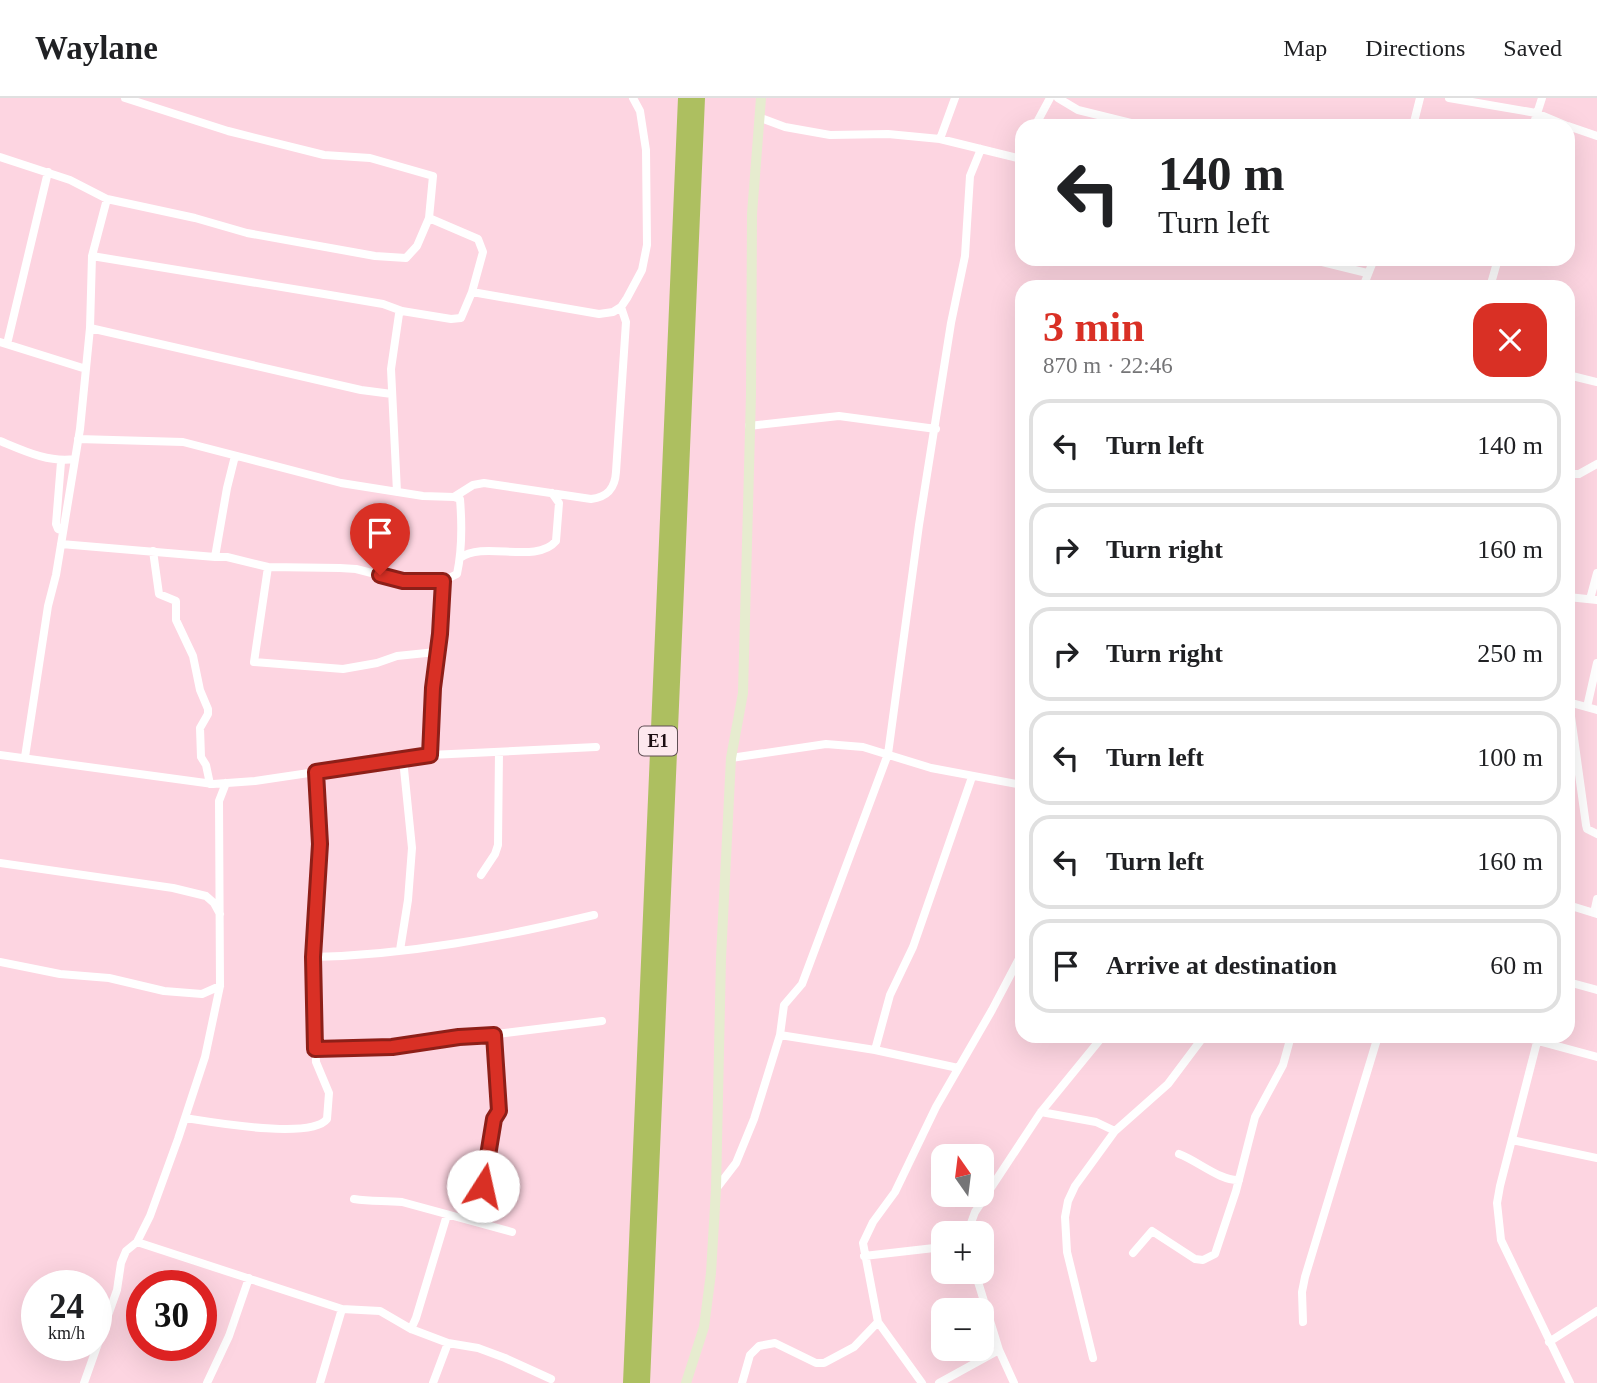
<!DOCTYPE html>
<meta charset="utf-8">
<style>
body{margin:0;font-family:Georgia,serif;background:#f6f6f6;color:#202124;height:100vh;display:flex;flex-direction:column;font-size:26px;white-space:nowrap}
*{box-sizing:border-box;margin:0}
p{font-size:23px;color:#757577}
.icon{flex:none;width:38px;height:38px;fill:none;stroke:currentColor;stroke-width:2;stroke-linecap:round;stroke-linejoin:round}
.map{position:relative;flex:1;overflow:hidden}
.side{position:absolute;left:1015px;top:182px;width:560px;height:763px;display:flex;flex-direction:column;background:#fff;border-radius:21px;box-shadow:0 7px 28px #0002}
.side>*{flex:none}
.top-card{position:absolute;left:1015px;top:21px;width:560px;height:147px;border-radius:21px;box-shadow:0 7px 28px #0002;background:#fff;color:#202124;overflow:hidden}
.needle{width:46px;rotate:346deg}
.buttons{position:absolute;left:931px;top:1046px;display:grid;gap:14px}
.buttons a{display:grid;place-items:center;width:63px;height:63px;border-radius:14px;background:#fff;box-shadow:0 7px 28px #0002;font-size:35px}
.speed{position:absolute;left:21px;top:1172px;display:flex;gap:14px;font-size:35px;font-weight:700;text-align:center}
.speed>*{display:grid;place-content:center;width:91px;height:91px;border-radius:50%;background:#fff;box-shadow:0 7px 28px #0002;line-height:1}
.speed small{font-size:18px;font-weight:400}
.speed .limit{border:10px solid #d22;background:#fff;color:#111}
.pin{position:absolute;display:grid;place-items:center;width:60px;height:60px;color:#fff;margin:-72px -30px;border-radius:50% 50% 50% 0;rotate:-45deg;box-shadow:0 0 7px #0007}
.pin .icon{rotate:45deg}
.me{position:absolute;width:77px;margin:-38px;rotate:10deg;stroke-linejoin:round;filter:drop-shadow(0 0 5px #0008)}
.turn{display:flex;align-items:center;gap:24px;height:147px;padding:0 28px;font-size:32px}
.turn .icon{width:91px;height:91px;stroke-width:2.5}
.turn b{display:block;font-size:49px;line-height:60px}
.round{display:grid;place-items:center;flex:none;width:74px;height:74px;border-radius:21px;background:#f6f6f6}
.summary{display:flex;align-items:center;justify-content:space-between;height:119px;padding:0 28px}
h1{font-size:42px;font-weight:600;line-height:52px;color:#d93025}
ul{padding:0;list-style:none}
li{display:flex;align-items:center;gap:21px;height:94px;margin:0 14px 10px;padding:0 14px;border:4px solid #e0e0e0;border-radius:21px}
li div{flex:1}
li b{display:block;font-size:26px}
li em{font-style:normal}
header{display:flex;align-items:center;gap:42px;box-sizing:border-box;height:98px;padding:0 35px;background:#fff;border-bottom:2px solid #e0e0e0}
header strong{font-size:33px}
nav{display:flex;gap:38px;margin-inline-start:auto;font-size:24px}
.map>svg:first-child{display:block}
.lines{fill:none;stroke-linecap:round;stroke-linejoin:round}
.street{stroke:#fff;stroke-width:8}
.secondary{stroke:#e6eccf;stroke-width:10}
.highway{stroke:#adbf60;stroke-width:14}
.route-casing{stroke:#8d1f18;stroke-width:18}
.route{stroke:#d93025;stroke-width:12}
.labels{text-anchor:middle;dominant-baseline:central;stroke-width:7;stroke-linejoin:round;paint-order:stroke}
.shield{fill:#fde8ee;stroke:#604f55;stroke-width:2}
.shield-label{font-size:18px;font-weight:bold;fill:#1d0d13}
</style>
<header>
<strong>Waylane</strong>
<nav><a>Map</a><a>Directions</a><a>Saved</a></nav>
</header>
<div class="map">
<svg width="1597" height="1285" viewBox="0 0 1597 1285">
<rect width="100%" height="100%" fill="#fdd5e1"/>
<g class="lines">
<path class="street" d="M125,0L228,33L324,57L370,60L433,78L429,120L478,141L483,154L472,194L599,216L613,214L621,209L627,200L642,172L647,147L646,52L640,13L633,0
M1058,0L1078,12L1143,28
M1449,0L1536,15L1567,28
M761,20L785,29L830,37L888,36L940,41L1022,61
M1035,28L1050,0
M1413,28L1420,0
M1533,28L1542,0
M1568,28L1597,38
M940,41L955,0
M0,59L70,82L107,101L195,120L247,135L375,158L406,160L417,148L429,120
M92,158L324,196L383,206L402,213L451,221L461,220L472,194
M1310,161L1367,175
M1363,189L1374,161
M1490,189L1498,161
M90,230L361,292L392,296
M0,244L86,271
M7,246L48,74
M1568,277L1597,284
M749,328L839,318L936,331
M78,341L183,344L341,385L423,398L454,399L473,387L484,385L591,401C607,399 615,391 616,374L626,224L621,209
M0,343C24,353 49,365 75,361
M235,358L227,390L215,459H227L268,469L254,564L343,571L377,565L397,558L436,554
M61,364L56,426L58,431L63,433
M1568,376H1579L1597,366
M397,394L391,271L399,216L402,213
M61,446L215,459
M153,453L159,496L176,503V522L193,558L200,592L208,611V616L200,630L201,659L206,667L210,686
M460,460C484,442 536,467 556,443L559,405L552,395
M268,469L340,470L356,471L403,483H443
M1568,499L1597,502
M1590,501L1597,475
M1568,604L1597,612
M1569,604L1586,727L1587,731L1597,736
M1587,609L1597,565
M0,657L213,686L255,683L430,657L596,649
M430,657L433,590L440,536L443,483L457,476C462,453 462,426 460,401L454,399
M25,659L48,508L56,477L80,331L90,230L92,158L107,101
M731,660L826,646L863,649L931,670L1022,687
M0,765L173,790L206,798L214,805L220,816
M481,777L495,756L498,747L499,654
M1568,807L1597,816
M1594,815L1597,801
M400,852L408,802L412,750L403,661
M313,859C408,857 502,839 594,817
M0,864L60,876L109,880L164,893L202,896L220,888
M1568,884L1597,892
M780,937L875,952L958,970
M1520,938L1597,959
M1537,944L1500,1088L1497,1105L1501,1142L1570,1285
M315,951L392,949L602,923
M875,952L890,897L913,849L972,679
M1041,1014L1096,1024L1115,1033
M185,1020C211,1024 311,1042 327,1021L329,995L316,964L313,903L320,746L316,674
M1512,1042L1597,1060
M1179,1056C1198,1063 1220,1083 1239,1082
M716,1091L736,1065L754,1021L780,937L784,907L802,886L888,656L919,427L951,225L965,158L970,78L981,51
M354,1101C371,1104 386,1102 402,1104L512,1134
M471,1122V1114L483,1088L494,1021L499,1013L494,937
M967,1136L975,1114L1041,1014L1103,938
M137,1144L342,1211L380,1213L411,1231L448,1245L478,1250L505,1260L551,1281
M1133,1155L1152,1133L1195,1161L1203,1162L1215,1156L1236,1093L1255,1019L1283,967L1291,938
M864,1158L943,1149
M975,1174L999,1252L1014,1285
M1303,1224L1302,1194L1305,1179L1378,938
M411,1231L416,1220L447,1117
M1549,1244L1597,1213
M1093,1260L1067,1154L1065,1119L1068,1103L1075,1088L1115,1033L1168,986L1204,938
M84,1285L117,1192L121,1165L126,1153L137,1144L150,1118L178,1041L205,959L220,888L219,703L226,685
M207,1285L229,1238L249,1180
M320,1285L342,1211
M433,1285L448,1245
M742,1285L750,1257L759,1248L775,1245L816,1265H824L854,1249L878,1224
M922,1285L878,1224L863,1145L873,1124L895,1094L936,1009L992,912L1022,855
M939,1285L999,1252"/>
<path class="secondary" d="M686,1285L704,1229L711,1175L716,1091L721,860L731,660L743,595L751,296L752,116L761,0"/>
<path class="highway" d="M630,1285L685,0
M643,1285L698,0"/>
</g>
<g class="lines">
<defs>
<path id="route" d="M380,477L403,483H443L440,536L433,590L430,657L316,674L320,746L313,859L315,951L392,949L459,939L494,937L499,1013L494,1021L483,1088"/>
</defs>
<use href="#route" class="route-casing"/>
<use href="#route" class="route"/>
</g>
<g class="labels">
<rect class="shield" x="639" y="628.5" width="38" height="29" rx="5"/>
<g class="shield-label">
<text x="658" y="643">E1</text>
</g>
</g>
</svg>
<div class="buttons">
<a><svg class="needle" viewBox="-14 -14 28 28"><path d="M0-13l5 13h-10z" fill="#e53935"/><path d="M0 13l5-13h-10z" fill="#757577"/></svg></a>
<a>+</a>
<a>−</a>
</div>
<div class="speed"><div>24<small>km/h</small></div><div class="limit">30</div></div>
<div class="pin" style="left:380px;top:477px;background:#d93025"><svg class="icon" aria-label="arrive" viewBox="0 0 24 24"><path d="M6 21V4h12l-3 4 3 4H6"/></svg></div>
<svg class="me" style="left:483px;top:1088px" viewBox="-20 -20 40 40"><circle r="19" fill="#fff"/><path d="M0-13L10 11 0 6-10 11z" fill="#d93025"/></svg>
<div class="top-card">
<div class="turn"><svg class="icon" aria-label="left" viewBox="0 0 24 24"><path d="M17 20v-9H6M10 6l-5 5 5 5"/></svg><div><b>140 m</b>Turn left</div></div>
</div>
<section class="side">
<div class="summary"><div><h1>3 min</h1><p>870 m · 22:46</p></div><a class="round" style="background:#d93025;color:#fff"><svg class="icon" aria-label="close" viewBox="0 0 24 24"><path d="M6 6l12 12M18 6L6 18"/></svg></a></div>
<ul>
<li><svg class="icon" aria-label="left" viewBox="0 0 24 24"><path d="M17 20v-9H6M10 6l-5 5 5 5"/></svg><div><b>Turn left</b></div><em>140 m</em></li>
<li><svg class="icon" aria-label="right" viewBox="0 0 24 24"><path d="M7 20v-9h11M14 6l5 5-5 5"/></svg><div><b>Turn right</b></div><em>160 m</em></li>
<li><svg class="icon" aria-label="right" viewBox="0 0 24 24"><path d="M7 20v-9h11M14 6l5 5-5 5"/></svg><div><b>Turn right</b></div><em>250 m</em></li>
<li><svg class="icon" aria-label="left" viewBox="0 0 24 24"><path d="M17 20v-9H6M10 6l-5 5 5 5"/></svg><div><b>Turn left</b></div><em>100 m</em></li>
<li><svg class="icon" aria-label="left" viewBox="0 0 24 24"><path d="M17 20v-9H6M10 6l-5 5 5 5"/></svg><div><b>Turn left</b></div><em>160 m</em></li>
<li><svg class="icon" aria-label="arrive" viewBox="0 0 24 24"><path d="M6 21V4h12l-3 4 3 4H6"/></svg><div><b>Arrive at destination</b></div><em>60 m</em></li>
</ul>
</section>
</div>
